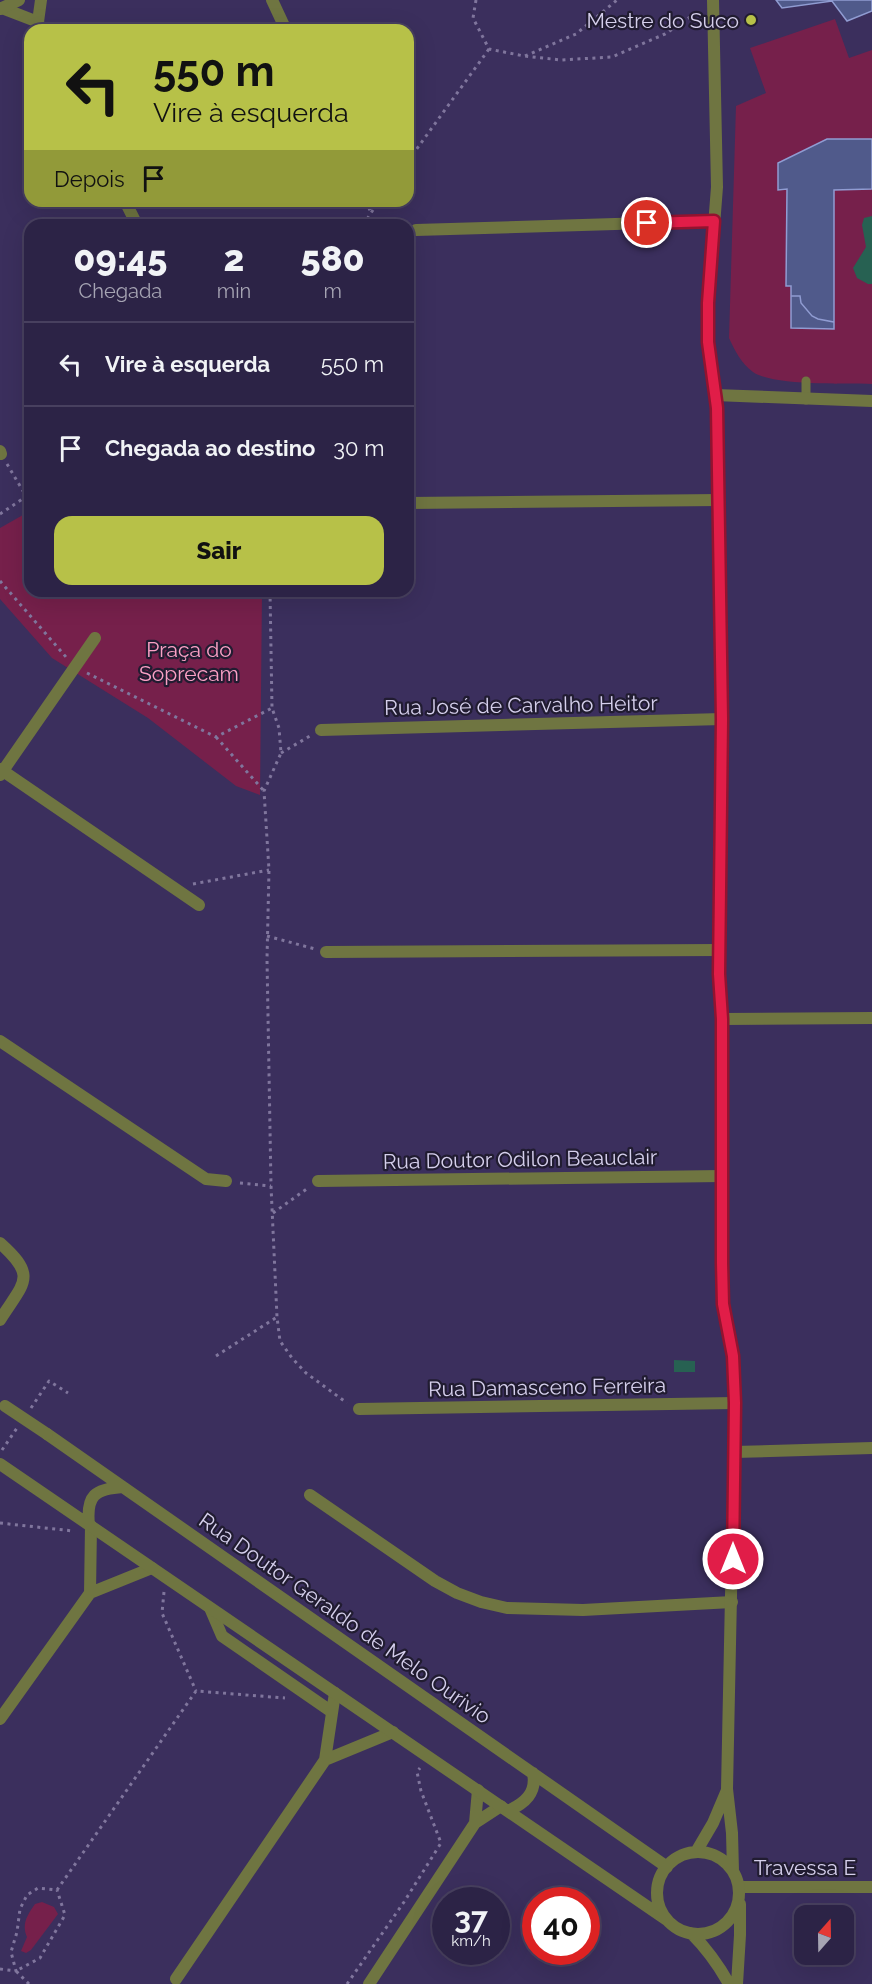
<!DOCTYPE html>
<html lang="pt">
<meta charset="utf-8">
<style>
body{margin:0;font-family:Raleway,sans-serif;background:#342b4d;color:#f1f3f6;height:100vh;display:flex;flex-direction:column;font-size:22px;white-space:nowrap}
*{box-sizing:border-box;margin:0}
p{font-size:20px;color:#a6a4b3}
.icon{flex:none;width:33px;height:33px;fill:none;stroke:currentColor;stroke-width:2;stroke-linecap:round;stroke-linejoin:round}
.map{position:relative;flex:1;overflow:hidden}
.sheet{position:absolute;left:24px;top:219px;width:390px;height:378px;display:flex;flex-direction:column;background:#2c2346;border-radius:18px;box-shadow:0 6px 24px #0002,0 0 0 2px #48405f}
.sheet>*{flex:none}
.guide{position:absolute;left:24px;top:24px;width:390px;height:183px;border-radius:18px;box-shadow:0 6px 24px #0002,0 0 0 2px #48405f;background:#b7c148;color:#111;overflow:hidden}
.needle{width:39px;rotate:20deg}
.tools{position:absolute;left:794px;top:1905px;display:grid;gap:12px}
.tools a{display:grid;place-items:center;width:60px;height:60px;border-radius:12px;background:#2c2346;box-shadow:0 6px 24px #0002,0 0 0 2px #48405f;font-size:30px}
.speed{position:absolute;left:432px;top:1887px;display:flex;gap:12px;font-size:30px;font-weight:700;text-align:center}
.speed>*{display:grid;place-content:center;width:78px;height:78px;border-radius:50%;background:#2c2346;box-shadow:0 6px 24px #0002,0 0 0 2px #48405f;line-height:1}
.speed small{font-size:15px;font-weight:400}
.speed .limit{border:9px solid #d22;background:#fff;color:#111}
.pin{position:absolute;display:grid;place-items:center;width:51px;height:51px;color:#fff;margin:-26px;border:3px solid #fff;border-radius:50%;box-shadow:0 2px 6px #0007}
.me{position:absolute;width:66px;margin:-33px;rotate:0deg;stroke-linejoin:round;filter:drop-shadow(0 0 4px #0008)}
.turn{display:flex;align-items:center;gap:21px;height:126px;padding:0 30px;font-size:27px}
.turn .icon{width:78px;height:78px;stroke-width:2.5}
.turn b{display:block;font-size:42px;line-height:51px}
.then{display:flex;align-items:center;height:57px;padding:0 30px;background:#0003;gap:12px;font-size:22px}
.eta{display:flex;justify-content:space-evenly;align-items:center;height:102px;text-align:center}
.eta b{font-size:36px;font-weight:800;line-height:42px}
.primary-button{display:flex;gap:12px;margin-top:auto;padding:12px 30px}
.primary-button a{flex:1;height:69px;border-radius:18px;background:#b7c148;color:#111;font-size:24px;font-weight:800;line-height:69px;text-align:center}
ul{padding:0;list-style:none}
li{display:flex;align-items:center;gap:18px;height:84px;padding:0 30px;border-top:2px solid #48405f}
li div{flex:1}
li b{display:block;font-size:22px}
li em{font-style:normal}
.map>svg:first-child{display:block}
.green{fill:#76204b}
.water{fill:#276152}
.building{fill:#505a8b;stroke:#909cd2;stroke-width:1.5}
.lines{fill:none;stroke-linecap:round;stroke-linejoin:round}
.path{stroke:#80769d;stroke-width:3;stroke-dasharray:3 4.5;stroke-linecap:butt}
.service{stroke:#6f7541;stroke-width:9}
.minor{stroke:#6f7541;stroke-width:12}
.tertiary{stroke:#6f7541;stroke-width:12}
.tertiary-bridge{stroke:#6f7541;stroke-width:12}
.route-casing{stroke:#92132f;stroke-width:15}
.route{stroke:#e11d48;stroke-width:10}
.poi-dot{fill:#b7c148;stroke:#211c31;stroke-width:2}
.labels{text-anchor:middle;dominant-baseline:central;stroke-width:4.5;stroke-linejoin:round;paint-order:stroke}
.poi-label{font-size:21px;fill:#d5cfec;stroke:#211c31;text-anchor:end}
.park-label{font-size:21px;fill:#fba0c5;stroke:#211c31}
.street-label{font-size:21px;fill:#d5cfec;stroke:#211c31}
</style>
<div class="map">
<svg width="872" height="1984" viewBox="0 0 872 1984">
<rect width="100%" height="100%" fill="#3b2f5d"/>
<path class="green" d="M835,19L849,58L872,50V384C845,383 773,386 753,372C741,363 735,351 729,338L736,106L766,93L750,48Z
M30,511V591H262L260,795L236,786L148,718L52,658L0,599V528Z
M42,1902L54,1907L58,1914L31,1950L26,1953L21,1951L27,1937C21,1924 28,1914 35,1904Z"/>
<path class="water" d="M872,216V284H868L857,278L853,268L866,247L862,225L864,218Z
M674,1360L695,1361V1372H674Z"/>
<path class="building" d="M776,0H872V11L847,21L832,1L782,8Z
M827,139H872V189L834,190V322L818,319L812,316L801,303L800,296H791V286H786L787,189L778,190V163Z
M791,296H800L801,303L812,316L818,319L834,322V329L791,328Z"/>
<g class="lines">
<path class="path" d="M476,0L473,18L489,49L524,56L561,60L612,57L665,34L699,11
M525,56L576,34L617,0
M408,161L489,49
M365,201L371,212
M363,225L379,201
M7,464L26,496
M0,514L30,494
M0,581L66,657
M270,591L272,708L279,728L281,753L264,791L269,870L267,959L271,1186L277,1317L280,1341L292,1358L306,1373L347,1403
M87,673L216,737L272,708
M216,737L264,791
M281,753L310,736
M193,884L269,870
M267,936L315,949
M240,1183L271,1186
M273,1213L308,1188
M216,1356L277,1317
M31,1408L49,1381L68,1393
M2,1450L17,1428
M0,1523L73,1531
M164,1592L162,1613L196,1691
M0,1969L16,1971L11,1952L17,1932L20,1909L27,1895L38,1888L57,1890L196,1691L285,1698
M29,1984L16,1971L40,1958L65,1915L57,1890
M347,1984L404,1902L441,1843L421,1791L417,1772L420,1768"/>
<path class="service" d="M806,400V381"/>
<path class="minor" d="M41,0L38,22L41,30
M272,0L286,30
M2,8L38,22
M125,201L137,225
M416,230L714,221
M715,395L872,401
M0,451L1,454
M408,503L719,500
M321,730L722,719
M0,769L199,905
M0,775L95,638
M326,952L719,950
M722,1019L872,1018
M0,1041L206,1179L226,1181
M318,1181L722,1176
M0,1243C38,1277 24,1282 0,1320
M359,1409L735,1403
M734,1452L872,1448
M310,1495L435,1581L457,1593L481,1602L507,1608L583,1610L732,1602
M90,1593L91,1526
M210,1608L222,1636L332,1712
M0,1719L90,1593L152,1568
M325,1760L393,1732
M478,1790L475,1823L501,1806
M739,1887H872
M176,1979L325,1760L335,1693
M369,1984L475,1823"/>
<path class="tertiary" d="M713,0L717,187L708,303V342L717,408L722,719L719,973L722,1019L723,1304L733,1356L735,1403L727,1789L732,1833L733,1871
M0,9L19,0
M47,1434L667,1867
M0,1464L667,1920
M89,1525C86,1495 95,1489 123,1487
M508,1811C525,1803 537,1793 533,1773
M696,1852L713,1823L727,1790
M657 1893a41 41 0 1 1 82 0a41 41 0 1 1-82 0Z
M691,1933C707,1949 718,1964 729,1984
M737,1984L740,1935V1904"/>
<path class="tertiary-bridge" d="M5,1406L47,1434"/>
</g>
<g class="lines">
<defs>
<path id="route" d="M647,223L714,221L708,303V342L717,408L722,719L719,974L722,1019V1263L723,1304L733,1356L735,1403L733,1559"/>
</defs>
<use href="#route" class="route-casing"/>
<use href="#route" class="route"/>
</g>
<circle class="poi-dot" cx="751" cy="20" r="6"/>
<g class="labels">
<g class="poi-label">
<text x="739" y="20">Mestre do Suco</text>
</g>
<g class="park-label">
<text x="189" y="649">Praça do<tspan x="189" dy="24">Soprecam</tspan></text>
</g>
<g class="street-label">
<text transform="translate(521 705) rotate(-1)">Rua José de Carvalho Heitor</text>
<text transform="translate(520 1159) rotate(-1)">Rua Doutor Odilon Beauclair</text>
<text transform="translate(547 1387) rotate(-1)">Rua Damasceno Ferreira</text>
<text transform="translate(345 1618) rotate(35)">Rua Doutor Geraldo de Melo Ourivio</text>
<text x="805" y="1867">Travessa E</text>
</g>
</g>
</svg>
<div class="tools">
<a><svg class="needle" viewBox="-14 -14 28 28"><path d="M0-13l5 13h-10z" fill="#e53935"/><path d="M0 13l5-13h-10z" fill="#a6a4b3"/></svg></a>
</div>
<div class="speed"><div>37<small>km/h</small></div><div class="limit">40</div></div>
<div class="pin" style="left:647px;top:223px;background:#d93025"><svg class="icon" aria-label="arrive" viewBox="0 0 24 24"><path d="M6 21V4h12l-3 4 3 4H6"/></svg></div>
<svg class="me" style="left:733px;top:1559px" viewBox="-20 -20 40 40"><circle r="17" fill="#e11d48" stroke="#fff" stroke-width="3"/><path d="M0-11L8 9 0 5-8 9z" fill="#fff"/></svg>
<div class="guide">
<div class="turn"><svg class="icon" aria-label="left" viewBox="0 0 24 24"><path d="M17 20v-9H6M10 6l-5 5 5 5"/></svg><div><b>550 m</b>Vire à esquerda</div></div>
<div class="then">Depois<svg class="icon" aria-label="arrive" viewBox="0 0 24 24"><path d="M6 21V4h12l-3 4 3 4H6"/></svg></div>
</div>
<section class="sheet">
<div class="eta">
<div><b>09:45</b><p>Chegada</p></div>
<div><b>2</b><p>min</p></div>
<div><b>580</b><p>m</p></div>
</div>
<ul>
<li><svg class="icon" aria-label="left" viewBox="0 0 24 24"><path d="M17 20v-9H6M10 6l-5 5 5 5"/></svg><div><b>Vire à esquerda</b></div><em>550 m</em></li>
<li><svg class="icon" aria-label="arrive" viewBox="0 0 24 24"><path d="M6 21V4h12l-3 4 3 4H6"/></svg><div><b>Chegada ao destino</b></div><em>30 m</em></li>
</ul>
<div class="primary-button"><a>Sair</a></div>
</section>
</div>
